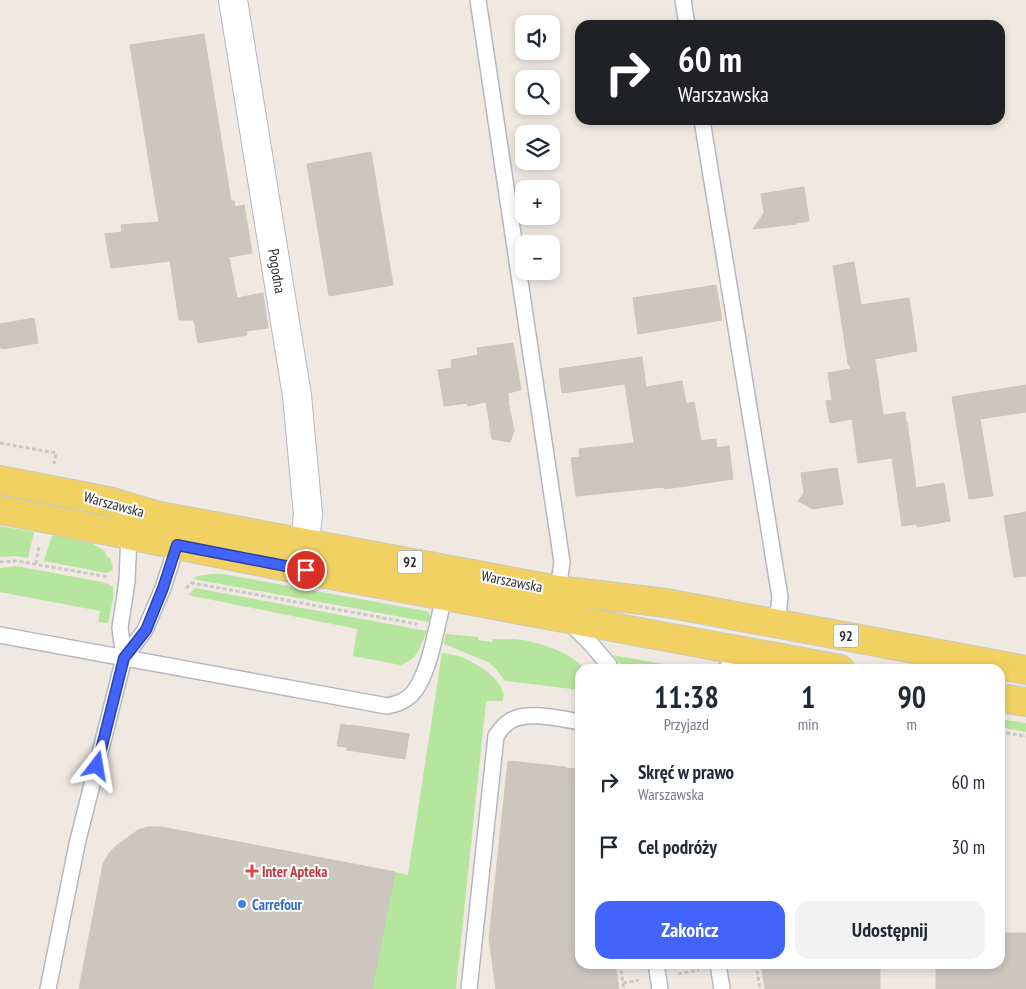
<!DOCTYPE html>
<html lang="pl">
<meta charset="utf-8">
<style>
body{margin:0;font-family:"PT Sans Narrow",sans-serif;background:#f2f2f3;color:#1f2937;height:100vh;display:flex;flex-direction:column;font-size:19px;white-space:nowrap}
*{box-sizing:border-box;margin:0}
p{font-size:16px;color:#747a83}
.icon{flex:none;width:28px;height:28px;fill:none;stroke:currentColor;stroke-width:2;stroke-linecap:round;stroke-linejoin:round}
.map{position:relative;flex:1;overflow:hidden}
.sheet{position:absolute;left:575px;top:664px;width:430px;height:305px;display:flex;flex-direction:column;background:#fff;border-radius:15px;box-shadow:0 2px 8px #0003}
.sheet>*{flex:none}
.guide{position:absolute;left:575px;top:20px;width:430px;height:105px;border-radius:15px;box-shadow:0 2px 8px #0003;background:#202124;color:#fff;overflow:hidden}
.controls{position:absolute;left:515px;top:15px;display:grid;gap:10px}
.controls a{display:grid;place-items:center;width:45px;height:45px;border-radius:10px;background:#fff;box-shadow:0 2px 8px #0003;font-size:25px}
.pin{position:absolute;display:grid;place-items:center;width:42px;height:42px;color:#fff;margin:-21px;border:2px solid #fff;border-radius:50%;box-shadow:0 1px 5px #0007}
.me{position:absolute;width:55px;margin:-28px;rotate:14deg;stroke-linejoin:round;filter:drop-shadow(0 0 4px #0008)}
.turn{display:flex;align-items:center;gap:18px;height:105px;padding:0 20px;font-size:22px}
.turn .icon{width:65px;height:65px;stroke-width:2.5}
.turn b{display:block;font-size:35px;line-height:42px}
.eta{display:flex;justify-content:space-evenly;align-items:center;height:85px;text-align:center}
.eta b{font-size:30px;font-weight:800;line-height:35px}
.action{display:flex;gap:10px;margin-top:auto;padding:10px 20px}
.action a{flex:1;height:58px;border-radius:15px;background:#4264fb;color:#fff;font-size:20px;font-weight:800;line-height:58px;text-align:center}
.action a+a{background:#f2f2f3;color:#1f2937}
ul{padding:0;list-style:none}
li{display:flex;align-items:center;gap:15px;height:65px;padding:0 20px}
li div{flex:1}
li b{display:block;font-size:19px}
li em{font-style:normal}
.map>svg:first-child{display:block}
.green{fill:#b6e59e}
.building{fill:#cbc7bf;stroke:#cbc5ba}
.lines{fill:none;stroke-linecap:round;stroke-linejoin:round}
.lane-casing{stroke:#b4b7c1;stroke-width:18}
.street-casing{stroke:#b4b7c1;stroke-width:30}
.primary-casing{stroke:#c9c9c9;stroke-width:30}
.path{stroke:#c9c9c9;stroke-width:3;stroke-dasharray:4 2.5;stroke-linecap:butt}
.lane{stroke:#fff;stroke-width:15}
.street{stroke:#fff;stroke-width:28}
.primary{stroke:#f2d163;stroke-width:28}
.route-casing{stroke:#2b41a3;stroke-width:12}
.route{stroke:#4264fb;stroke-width:9}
.health-dot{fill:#e0444e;stroke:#fff;stroke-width:2}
.shop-dot{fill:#3f7fe0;stroke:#fff;stroke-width:2}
.labels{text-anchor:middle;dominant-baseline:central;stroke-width:4;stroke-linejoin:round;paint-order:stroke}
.shield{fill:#fff;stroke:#6d6d6d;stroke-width:1}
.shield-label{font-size:14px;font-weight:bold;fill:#2e2e2e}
.street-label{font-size:15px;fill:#2e2e2e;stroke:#fff}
.health-label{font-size:15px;font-weight:bold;fill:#be3a42;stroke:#fff;text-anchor:start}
.shop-label{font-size:15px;font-weight:bold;fill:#366cbe;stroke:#fff;text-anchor:start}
</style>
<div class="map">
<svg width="1026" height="989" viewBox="0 0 1026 989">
<rect width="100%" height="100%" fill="#efe9e1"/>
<path class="green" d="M0,526L34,532L28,558L16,556L0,557Z
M55,535L94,543V545L104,550L108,558L110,557L113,568L112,570L106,573L44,561L52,536Z
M16,566L107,583L113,587V600L108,623L98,622L100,611L0,592V568Z
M212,574H223L426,611C431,613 430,617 429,622L193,579L198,576Z
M195,588L427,631L419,650L414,657L409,661L401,665L353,656L357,629L188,595Z
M446,634L478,637V640L492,642L493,639C506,639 520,638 532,642C549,646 574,655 584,669H580V690L505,681L496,669L488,662L444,644Z
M442,653C448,654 456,655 462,657C476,663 500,677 503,693C504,695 503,700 503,701H486L456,989H372L395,872L408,875Z
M613,655L690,669H621L620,664Z
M1000,719L1026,723V732L1000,727Z"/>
<path class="building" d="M204,34L231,201H234L235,207L244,205L252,253L229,257L237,298L263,293L268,328L246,331L247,335L198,343L194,320H179L170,261L111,268L105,234L122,232L121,225L159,222L130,45Z
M371,152L393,285L329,296L307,164Z
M804,187L809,221L796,223V224L753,229L764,213L761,194Z
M854,262L861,305L909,298L917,351L875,359L883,415L905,412L906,422H907L916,488L944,483L950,521L917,527V524L902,526L892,458L858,463L852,419L830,423L826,401L832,400L828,373L851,369L848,363L833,266Z
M716,285L722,320L638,334L633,298Z
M34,318L38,343L3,349V348H0V324Z
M513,343L521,390L508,393L509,401H508L514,431L510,442L492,439L486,402L468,406L467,403L444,406L438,370L452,368L451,360L478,355L477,348Z
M642,357L646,387L682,381L686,404L694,402L701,441L716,439L717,448L729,446L733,479L665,489L664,487L576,496L571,458L580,457L579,449L634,443L625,384L562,393L559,369Z
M1026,385V412L980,419L993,496L969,499L952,397Z
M837,468L843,504L813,509L798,501L804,493L801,473Z
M1026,512V576L1014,577L1004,516Z
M341,724L350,726L351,725L409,734L405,759L347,750V747L337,746Z
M508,761L565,767V768L580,769V964H615L619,989H496L489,939Z
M148,827H161L395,872L372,989H79L103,864L110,852L116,846L138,830Z
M1000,933H1026V989H936V964H1000Z
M761,964H880V989H765Z"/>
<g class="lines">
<defs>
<path id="lane" d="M478,0L562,562L558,590
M683,0L687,25
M702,120L780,597L777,624
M568,621L591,644L609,665L610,669
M0,635L387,706C396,704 404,702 411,695C430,676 437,623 444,597
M124,658L120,628L127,581L129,535L133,532
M726,669L743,651
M656,964L660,989
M718,964L722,989
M48,989L77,844L124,658L145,630L163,588L177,545L173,539
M469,989L496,736C500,730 504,725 510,721C527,710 561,719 580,722"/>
<path id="street" d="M233,0L297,396L308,514L305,543"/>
<path id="primary" d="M0,480L108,501L155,515L558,590L666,603L1026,670
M0,510C94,527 188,548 282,566C468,601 654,635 840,669
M1000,698L1026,702"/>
</defs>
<use href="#lane" class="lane-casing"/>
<use href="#street" class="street-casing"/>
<use href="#primary" class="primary-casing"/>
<path class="path" d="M0,443L56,453L54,464
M0,562L17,561L108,577
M36,564L39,545
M186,588L192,583L417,624
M1000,732L1026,736
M620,964L624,989
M756,964L760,989
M678,974L699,970
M623,983L639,980"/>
<use href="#lane" class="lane"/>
<use href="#street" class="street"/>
<use href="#primary" class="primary"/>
</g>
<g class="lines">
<defs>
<path id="route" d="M97,766L124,658L146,630L163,588L177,545L306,570"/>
</defs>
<use href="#route" class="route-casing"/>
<use href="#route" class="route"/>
</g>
<path class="health-dot" d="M249.5 863.5h5v5h5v5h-5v5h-5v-5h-5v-5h5z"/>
<circle class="shop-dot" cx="242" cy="904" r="5"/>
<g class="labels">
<g class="shield">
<rect x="397.5" y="550.5" width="25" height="23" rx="4"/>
<rect x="833.5" y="624.5" width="25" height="23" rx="4"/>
</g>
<g class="shield-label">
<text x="410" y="562">92</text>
<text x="846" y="636">92</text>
</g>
<g class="street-label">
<text transform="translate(277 271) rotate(81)">Pogodna</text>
<text transform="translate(114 504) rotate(15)">Warszawska</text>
<text transform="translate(512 581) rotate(11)">Warszawska</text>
</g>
<g class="health-label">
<text x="262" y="871">Inter Apteka</text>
</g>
<g class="shop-label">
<text x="252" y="904">Carrefour</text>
</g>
</g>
</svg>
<div class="controls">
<a><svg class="icon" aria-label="sound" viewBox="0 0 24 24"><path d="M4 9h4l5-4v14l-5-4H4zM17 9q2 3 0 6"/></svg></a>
<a><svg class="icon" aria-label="search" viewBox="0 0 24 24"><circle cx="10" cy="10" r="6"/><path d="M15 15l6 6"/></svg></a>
<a><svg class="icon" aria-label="layers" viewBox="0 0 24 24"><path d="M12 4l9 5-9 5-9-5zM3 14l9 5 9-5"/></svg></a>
<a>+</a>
<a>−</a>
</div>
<div class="pin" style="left:306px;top:570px;background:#d93025"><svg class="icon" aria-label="arrive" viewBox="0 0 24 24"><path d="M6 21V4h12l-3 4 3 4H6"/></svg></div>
<svg class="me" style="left:97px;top:766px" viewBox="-20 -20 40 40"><path d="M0-17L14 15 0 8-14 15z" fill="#4264fb" stroke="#fff" stroke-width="4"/></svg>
<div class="guide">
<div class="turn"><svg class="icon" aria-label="right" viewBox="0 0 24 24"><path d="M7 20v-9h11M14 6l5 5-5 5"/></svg><div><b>60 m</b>Warszawska</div></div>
</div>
<section class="sheet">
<div class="eta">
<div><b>11:38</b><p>Przyjazd</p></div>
<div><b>1</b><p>min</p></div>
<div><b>90</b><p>m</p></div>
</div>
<ul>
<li><svg class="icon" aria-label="right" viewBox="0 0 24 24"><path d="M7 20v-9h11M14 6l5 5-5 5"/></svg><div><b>Skręć w prawo</b><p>Warszawska</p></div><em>60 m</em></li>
<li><svg class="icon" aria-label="arrive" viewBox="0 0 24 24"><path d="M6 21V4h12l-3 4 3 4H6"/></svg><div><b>Cel podróży</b></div><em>30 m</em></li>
</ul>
<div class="action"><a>Zakończ</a><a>Udostępnij</a></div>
</section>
</div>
